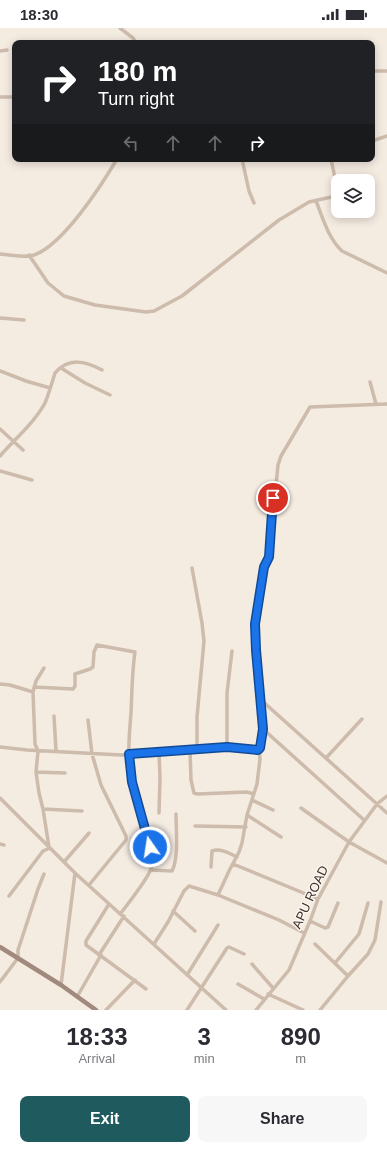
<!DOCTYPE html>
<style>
body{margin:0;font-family:Arial,sans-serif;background:#f7f7f7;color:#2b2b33;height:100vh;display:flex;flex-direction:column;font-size:15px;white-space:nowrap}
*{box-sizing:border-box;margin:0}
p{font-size:13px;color:#7c7c81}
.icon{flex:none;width:22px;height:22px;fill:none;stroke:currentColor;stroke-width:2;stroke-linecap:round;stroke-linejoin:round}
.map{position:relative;height:982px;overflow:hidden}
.drawer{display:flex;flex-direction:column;background:#fff;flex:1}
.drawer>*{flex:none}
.top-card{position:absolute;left:12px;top:12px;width:363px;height:122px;border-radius:8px;box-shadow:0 2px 10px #0003;background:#202124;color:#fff;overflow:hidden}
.controls{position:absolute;left:331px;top:146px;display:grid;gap:8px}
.controls a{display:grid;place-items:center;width:44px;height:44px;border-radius:8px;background:#fff;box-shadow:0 2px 10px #0003;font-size:20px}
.pin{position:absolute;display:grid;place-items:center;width:34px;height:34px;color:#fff;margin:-17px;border:2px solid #fff;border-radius:50%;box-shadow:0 1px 4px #0007}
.me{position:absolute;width:44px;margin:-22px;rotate:347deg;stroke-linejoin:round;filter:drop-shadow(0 0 3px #0008)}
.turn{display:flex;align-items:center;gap:14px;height:84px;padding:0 20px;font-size:18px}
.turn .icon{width:52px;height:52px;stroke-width:2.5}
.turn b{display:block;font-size:28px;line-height:34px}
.lanes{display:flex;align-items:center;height:38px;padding:0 20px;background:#0003;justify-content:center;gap:20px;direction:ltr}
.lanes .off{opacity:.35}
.eta{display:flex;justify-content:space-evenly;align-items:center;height:68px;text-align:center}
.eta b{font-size:24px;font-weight:700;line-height:28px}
.primary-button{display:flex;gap:8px;margin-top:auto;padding:8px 20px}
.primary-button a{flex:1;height:46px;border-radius:8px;background:#1f5a5e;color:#fff;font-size:16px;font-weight:700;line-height:46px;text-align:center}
.primary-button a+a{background:#f7f7f7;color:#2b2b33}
.status{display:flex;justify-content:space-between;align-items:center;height:28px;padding:0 20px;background:#fff;direction:ltr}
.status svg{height:11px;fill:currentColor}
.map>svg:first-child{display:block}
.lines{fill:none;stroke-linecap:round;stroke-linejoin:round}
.street{stroke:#cdbbac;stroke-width:3.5}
.secondary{stroke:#a18a7d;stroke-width:4.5}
.route-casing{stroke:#114b97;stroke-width:10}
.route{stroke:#1a73e8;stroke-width:7}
.labels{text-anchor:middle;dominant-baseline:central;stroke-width:3;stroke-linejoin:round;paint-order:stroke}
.street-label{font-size:13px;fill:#3b302b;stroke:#fbf5ee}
</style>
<div class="status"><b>18:30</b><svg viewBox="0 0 49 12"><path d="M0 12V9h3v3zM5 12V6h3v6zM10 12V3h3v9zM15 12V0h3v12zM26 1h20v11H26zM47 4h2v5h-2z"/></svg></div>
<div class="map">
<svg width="387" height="982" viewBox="0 0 387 982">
<rect width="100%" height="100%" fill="#f4ebe1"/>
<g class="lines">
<path class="street" d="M120,0L133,10L136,15
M0,23L7,22
M372,43H387
M0,69H15
M372,113L387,108
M242,131L249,163L254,175
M331,131L338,164
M316,173C323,190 328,210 342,223L387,245
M0,226C10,227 24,230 34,227C63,217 101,158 117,131
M29,227L48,255L64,268L95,277L146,284L154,283L182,268L279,192L309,174L336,168L338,164
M0,290L24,292
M61,340L85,355L110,367
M0,343L26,353L50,360
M370,354L376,376
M0,401L23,422
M0,428C15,411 34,395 45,375C49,365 52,355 55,345C69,329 85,333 102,342
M0,443L32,452
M192,540L202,595L204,613L197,689V722
M44,640L36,653L33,664L35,716L38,723L36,744L39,765L43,781L49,819
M0,656L10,657L33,664
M34,659L73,661L75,658V646L90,641L93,639L94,624L97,617L135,624C132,644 132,664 131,685C129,708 127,732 132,754C138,780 156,813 151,840C150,848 127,877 121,885
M260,671L387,785
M54,688L56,723
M88,692L92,726L101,757L126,808V812L89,857
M263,701L364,792
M0,719L27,722L121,727L227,719L259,722L260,720L263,701L256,622L255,596L264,539L269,529L273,470L276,457L278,437L281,428L310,379L387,376
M227,719V665L232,623
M190,722L191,752L194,765L198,766L247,764L254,766
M159,724L160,750L159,785
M326,730L362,691
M36,744L65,745
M0,770L75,845L226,982
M252,772L273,782
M301,780L349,814L387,835
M43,781L82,783
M247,787L281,809
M195,798L246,799
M0,816L4,817
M64,834L89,805
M233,836L318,871
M211,839L212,823C220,820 229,825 237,829
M151,842L172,843C179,829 176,801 176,786
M218,867L229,843L239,824L242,815L247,787L257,756L260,731L259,722
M9,868L43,823L50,820
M109,876L86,913V917L146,961
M173,883L195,903
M310,893L325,900L328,899L338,875
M154,916L168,894L184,863L189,858L218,867L279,892L304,905
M315,916L348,948
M99,927L124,888
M335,935L359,906L368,875
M252,936L273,960
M187,947L218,897
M0,954L18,930V922L22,910L38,861L44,846
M238,956L264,971
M61,957L75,845
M268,966L303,982
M77,969L101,927
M106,982L135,952
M187,982L227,920L229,919L244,926
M256,982L289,942L310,893L318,871L349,814L377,776L387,768
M320,982L348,948L368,926L375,912L381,874"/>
<path class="secondary" d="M0,919L61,957L96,982"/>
</g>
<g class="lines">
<defs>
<path id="route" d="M150,819L132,754L129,726L227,719L258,722L260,720L263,701L256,622L255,596L264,539L269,529L273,470"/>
</defs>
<use href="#route" class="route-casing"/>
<use href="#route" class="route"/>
</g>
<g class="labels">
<g class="street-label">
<text transform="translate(310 869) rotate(-65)">APU ROAD</text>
</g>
</g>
</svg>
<div class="controls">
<a><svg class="icon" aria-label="layers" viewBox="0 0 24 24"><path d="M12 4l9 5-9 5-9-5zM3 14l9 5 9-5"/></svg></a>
</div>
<div class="pin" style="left:273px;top:470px;background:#d93025"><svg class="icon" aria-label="arrive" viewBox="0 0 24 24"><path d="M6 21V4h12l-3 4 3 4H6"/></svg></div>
<svg class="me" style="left:150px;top:819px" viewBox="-20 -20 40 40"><circle r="17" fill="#1a73e8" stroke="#fff" stroke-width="3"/><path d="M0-11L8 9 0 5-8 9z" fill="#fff"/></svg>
<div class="top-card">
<div class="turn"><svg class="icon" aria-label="right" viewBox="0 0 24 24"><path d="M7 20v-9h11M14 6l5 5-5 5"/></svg><div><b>180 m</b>Turn right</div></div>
<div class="lanes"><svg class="icon off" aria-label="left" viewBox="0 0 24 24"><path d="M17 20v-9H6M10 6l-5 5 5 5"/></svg><svg class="icon off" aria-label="ahead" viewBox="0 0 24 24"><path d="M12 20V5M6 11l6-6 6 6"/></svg><svg class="icon off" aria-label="ahead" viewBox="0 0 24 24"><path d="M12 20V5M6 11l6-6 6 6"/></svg><svg class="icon" aria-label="right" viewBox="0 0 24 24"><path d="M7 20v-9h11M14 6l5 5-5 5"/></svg></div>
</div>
</div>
<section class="drawer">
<div class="eta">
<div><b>18:33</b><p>Arrival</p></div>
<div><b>3</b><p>min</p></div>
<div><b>890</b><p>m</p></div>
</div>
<div class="primary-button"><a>Exit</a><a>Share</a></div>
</section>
